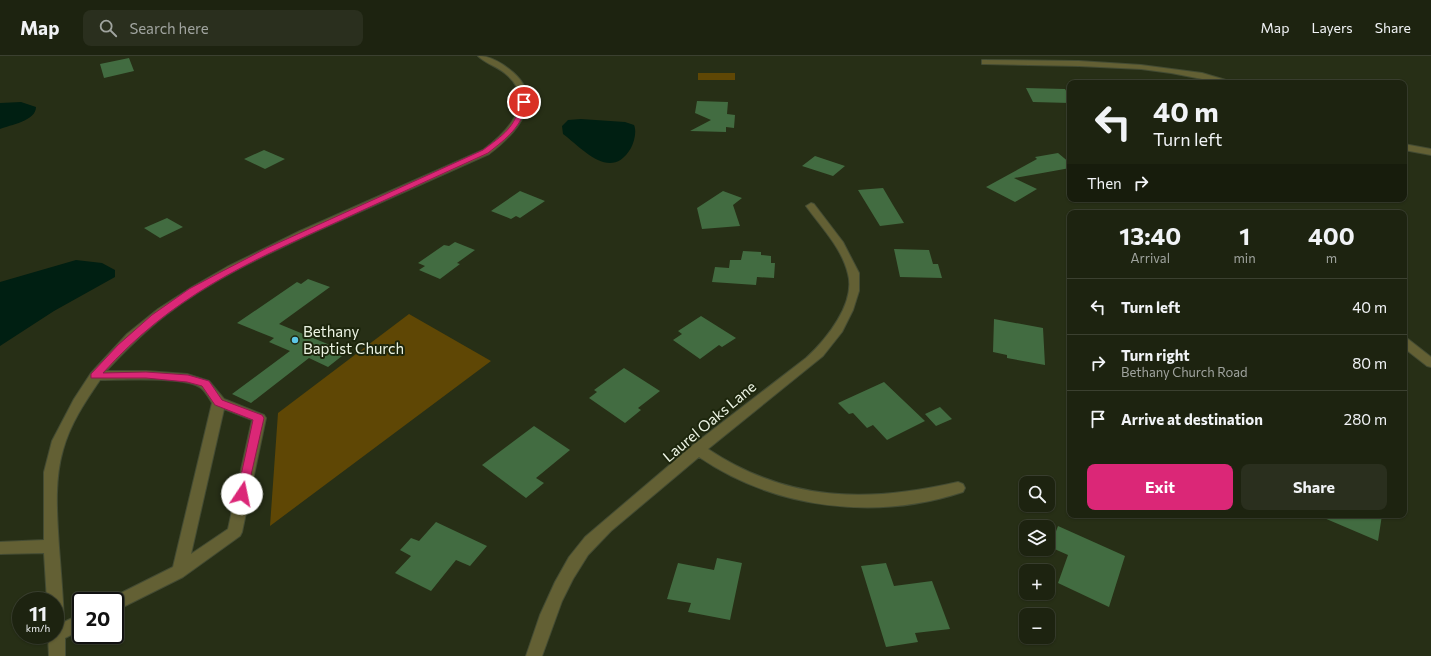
<!DOCTYPE html>
<meta charset="utf-8">
<style>
body{margin:0;font-family:Commissioner,sans-serif;background:#2a2f1e;color:#f1f3f6;height:100vh;display:flex;flex-direction:column;font-size:15px;white-space:nowrap}
*{box-sizing:border-box;margin:0}
p{font-size:13px;color:#a0a49f}
.icon{flex:none;width:22px;height:22px;fill:none;stroke:currentColor;stroke-width:2;stroke-linecap:round;stroke-linejoin:round}
.map{position:relative;flex:1;overflow:hidden}
.sheet{position:absolute;left:1067px;top:154px;width:340px;height:308px;display:flex;flex-direction:column;background:#1d2310;border-radius:8px;box-shadow:0 1px 3px #0004,0 0 0 1px #3b4030}
.sheet>*{flex:none}
.hud{position:absolute;left:1067px;top:24px;width:340px;height:122px;border-radius:8px;box-shadow:0 1px 3px #0004,0 0 0 1px #3b4030;background:#1d2310;color:#f1f3f6;overflow:hidden}
.controls{position:absolute;left:1019px;top:420px;display:grid;gap:8px}
.controls a{display:grid;place-items:center;width:36px;height:36px;border-radius:8px;background:#1d2310;box-shadow:0 1px 3px #0004,0 0 0 1px #3b4030;font-size:20px}
.speed{position:absolute;left:12px;top:536px;display:flex;gap:8px;font-size:20px;font-weight:700;text-align:center}
.speed>*{display:grid;place-content:center;width:52px;height:52px;border-radius:50%;background:#1d2310;box-shadow:0 1px 3px #0004,0 0 0 1px #3b4030;line-height:1}
.speed small{font-size:10px;font-weight:400}
.speed .limit{border:2px solid #111;border-radius:6px;background:#fff;color:#111}
.pin{position:absolute;display:grid;place-items:center;width:34px;height:34px;color:#fff;margin:-17px;border:2px solid #fff;border-radius:50%;box-shadow:0 1px 4px #0007}
.me{position:absolute;width:44px;margin:-22px;rotate:11deg;stroke-linejoin:round;filter:drop-shadow(0 0 3px #0008)}
.turn{display:flex;align-items:center;gap:14px;height:84px;padding:0 20px;font-size:18px}
.turn .icon{width:52px;height:52px;stroke-width:2.5}
.turn b{display:block;font-size:28px;line-height:34px}
.then{display:flex;align-items:center;height:38px;padding:0 20px;background:#0003;gap:8px;font-size:15px}
.eta{display:flex;justify-content:space-evenly;align-items:center;height:68px;text-align:center}
.eta b{font-size:24px;font-weight:700;line-height:28px}
.cta{display:flex;gap:8px;margin-top:auto;padding:8px 20px}
.cta a{flex:1;height:46px;border-radius:8px;background:#db2777;color:#fff;font-size:16px;font-weight:700;line-height:46px;text-align:center}
.cta a+a{background:#2a2f1e;color:#f1f3f6}
ul{padding:0;list-style:none}
li{display:flex;align-items:center;gap:12px;height:56px;padding:0 20px;border-top:1px solid #3b4030}
li div{flex:1}
li b{display:block;font-size:15px}
li em{font-style:normal}
header{display:flex;align-items:center;gap:24px;box-sizing:border-box;height:56px;padding:0 20px;background:#1d2310;border-bottom:1px solid #3b4030}
header strong{font-size:19px}
nav{display:flex;gap:22px;margin-inline-start:auto;font-size:14px}
.search{width:280px;height:36px;background:#2a2f1e;display:flex;align-items:center;gap:10px;box-sizing:border-box;padding:0 14px;border-radius:8px;color:#a0a49f;font-size:15px}
.map>svg:first-child{display:block}
.green{fill:#5f4705}
.water{fill:#001f12}
.building{fill:#426c41}
.lines{fill:none;stroke-linecap:round;stroke-linejoin:round}
.minor-casing{stroke:#434b33;stroke-width:2}
.minor{fill:#636034;fill-rule:evenodd}
.route{fill:#db2777;stroke:#8e194d}
.poi-dot{fill:#5cc7e7;stroke:#1d260d;stroke-width:1.5}
.labels{text-anchor:middle;dominant-baseline:central;stroke-width:4;stroke-linejoin:round;paint-order:stroke}
.poi-label{font-size:15px;fill:#edf4e4;stroke:#1d260d;text-anchor:start}
.street-label{font-size:15px;fill:#edf4e4;stroke:#1d260d}
</style>
<header>
<strong>Map</strong>
<div class="search"><svg class="icon" aria-label="search" viewBox="0 0 24 24"><circle cx="10" cy="10" r="6"/><path d="M15 15l6 6"/></svg>Search here</div>
<nav><a>Map</a><a>Layers</a><a>Share</a></nav>
</header>
<div class="map">
<svg width="1431" height="600" viewBox="0 0 1431 600">
<rect width="100%" height="100%" fill="#272f16"/>
<path class="green" d="M698,17H735V24H698Z
M409,258L491,305L270,470L278,357Z"/>
<path class="water" d="M21,46L36,51C36,65 10,69 0,73V47Z
M581,63L625,66L634,69C637,76 634,86 631,92C611,126 584,94 563,78L562,70L568,64Z
M76,204L102,207L115,214V221L54,255L0,290V226Z"/>
<path class="building" d="M129,2L134,15L104,22L100,8Z
M1026,32L1065,33L1070,41V47L1033,46Z
M697,45L728,46L727,58L735,59L734,72L726,71V76L690,75L711,64L695,57Z
M264,94L285,103L265,113L244,103Z
M1058,97L1070,107V112L1014,122L1037,133L1015,146L986,131L1037,103L1035,101Z
M815,100L845,110L833,120L802,110Z
M883,132L893,149L904,167L880,170L858,134Z
M520,135L545,145L520,162L516,160L511,163L491,155Z
M723,135L742,142L733,149L740,170L702,173L697,152Z
M167,162L183,171L160,182L144,172Z
M455,186L475,194L457,207L460,208L440,223L419,214L425,210L418,207L444,189L449,190Z
M894,193L929,194L933,208H938L942,222L900,221Z
M743,195L761,196V199L771,200V207H775L774,222L757,221L756,229L712,226L715,211L729,212L730,204H741Z
M308,223L330,231L279,268L347,296L328,311L309,302L251,347L232,338L290,295L269,286L274,282L237,267L297,226L301,228Z
M701,260L736,282L722,291L719,289L700,303L673,284L682,278L678,275Z
M994,263L1043,272L1045,309L1007,302V299L993,296Z
M624,312L660,335L638,352L641,354L625,367L589,342L597,336L594,334Z
M884,326L925,365L887,384L873,369L867,372L853,357L849,358L838,347Z
M940,351L952,363L936,370L925,358Z
M534,370L570,394L536,422L544,427L526,442L482,409Z
M1317,459H1382L1378,485Z
M436,466L487,490L470,510L456,504L431,535L395,517L411,500L400,494L411,482L419,485Z
M1058,470L1125,500L1109,551L1058,527L1068,499L1050,491Z
M717,502L742,507L730,564L688,556L691,547L667,543L678,507L714,514Z
M886,507L894,530L932,525L950,573L915,577L918,586L886,591L861,510Z"/>
<g class="lines">
<defs>
<path id="minor" d="M478,0C490,0 500,6 509,13C548,42 517,77 489,98C432,124 374,149 317,175C265,199 211,224 166,259C145,275 126,294 108,313L106,315H146L187,318L209,325L224,343L264,359L266,362L242,476L240,480L183,521L115,555V545H108L109,543L173,511L212,347C209,342 206,336 201,332C187,320 120,324 100,324C85,346 70,368 63,394C54,425 57,459 59,491C61,516 63,541 64,566L81,558V574L65,582V600H49L48,579H55V545H47L44,497L0,498V486L44,484V416L52,385L74,343L91,317L127,278L158,253L192,231L227,211L300,175L483,94C506,77 538,46 507,19C499,11 486,8 478,0ZM224,353L252,364L228,473L191,498Z
M982,4L1079,5L1141,9L1202,17L1236,27H1223L1171,17L1141,13L1079,10L985,8H982Z
M1404,88L1431,93V99L1404,94Z
M811,147L814,148L843,186L859,217V235L853,254L842,276L823,300L708,393C788,446 867,447 958,426L963,428L965,432L963,436C876,465 775,453 699,401L611,475L588,499L573,523L562,545L542,600H526L540,559L555,526L569,501L585,481L693,389L806,302C826,284 856,247 848,218C842,192 821,171 806,150Z
M1404,282L1408,283L1431,301V311L1427,310L1404,292Z"/>
</defs>
<use href="#minor" class="minor-casing"/>
<use href="#minor" class="minor"/>
</g>
<path class="route" d="M524,44L527,46C522,71 507,82 488,97C438,120 387,143 337,166C246,207 171,241 103,317L146,316L188,319L209,325L222,344L262,359L264,362L246,441H239L237,438L253,364L215,349L202,330L187,326L146,322H91V318L118,289L152,259L189,233L217,218L267,192L483,94C503,79 515,72 521,46Z"/>
<circle class="poi-dot" cx="295" cy="284" r="4"/>
<g class="labels">
<g class="poi-label">
<text x="303" y="275">Bethany<tspan x="303" dy="17">Baptist Church</tspan></text>
</g>
<g class="street-label">
<text transform="translate(709 365) rotate(-40)">Laurel Oaks Lane</text>
</g>
</g>
</svg>
<div class="controls">
<a><svg class="icon" aria-label="search" viewBox="0 0 24 24"><circle cx="10" cy="10" r="6"/><path d="M15 15l6 6"/></svg></a>
<a><svg class="icon" aria-label="layers" viewBox="0 0 24 24"><path d="M12 4l9 5-9 5-9-5zM3 14l9 5 9-5"/></svg></a>
<a>+</a>
<a>−</a>
</div>
<div class="speed"><div>11<small>km/h</small></div><div class="limit">20</div></div>
<div class="pin" style="left:524px;top:46px;background:#d93025"><svg class="icon" aria-label="arrive" viewBox="0 0 24 24"><path d="M6 21V4h12l-3 4 3 4H6"/></svg></div>
<svg class="me" style="left:242px;top:438px" viewBox="-20 -20 40 40"><circle r="19" fill="#fff"/><path d="M0-13L10 11 0 6-10 11z" fill="#db2777"/></svg>
<div class="hud">
<div class="turn"><svg class="icon" aria-label="left" viewBox="0 0 24 24"><path d="M17 20v-9H6M10 6l-5 5 5 5"/></svg><div><b>40 m</b>Turn left</div></div>
<div class="then">Then<svg class="icon" aria-label="right" viewBox="0 0 24 24"><path d="M7 20v-9h11M14 6l5 5-5 5"/></svg></div>
</div>
<section class="sheet">
<div class="eta">
<div><b>13:40</b><p>Arrival</p></div>
<div><b>1</b><p>min</p></div>
<div><b>400</b><p>m</p></div>
</div>
<ul>
<li><svg class="icon" aria-label="left" viewBox="0 0 24 24"><path d="M17 20v-9H6M10 6l-5 5 5 5"/></svg><div><b>Turn left</b></div><em>40 m</em></li>
<li><svg class="icon" aria-label="right" viewBox="0 0 24 24"><path d="M7 20v-9h11M14 6l5 5-5 5"/></svg><div><b>Turn right</b><p>Bethany Church Road</p></div><em>80 m</em></li>
<li><svg class="icon" aria-label="arrive" viewBox="0 0 24 24"><path d="M6 21V4h12l-3 4 3 4H6"/></svg><div><b>Arrive at destination</b></div><em>280 m</em></li>
</ul>
<div class="cta"><a>Exit</a><a>Share</a></div>
</section>
</div>
